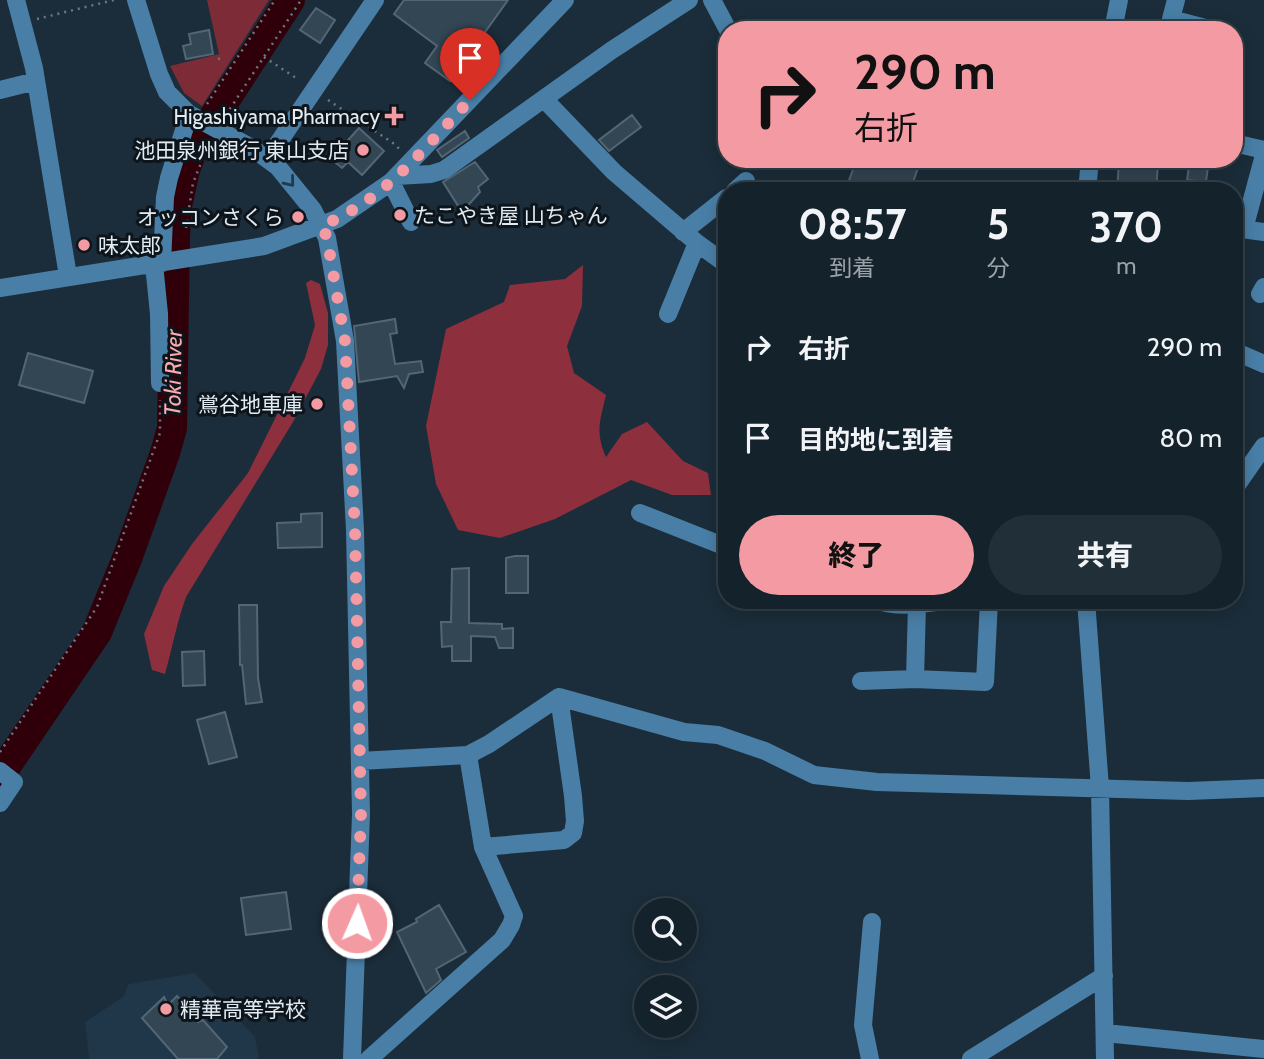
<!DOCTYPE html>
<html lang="ja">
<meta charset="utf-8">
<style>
body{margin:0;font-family:Cabin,"Noto Sans JP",sans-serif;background:#212f38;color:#f1f3f6;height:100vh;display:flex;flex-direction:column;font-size:26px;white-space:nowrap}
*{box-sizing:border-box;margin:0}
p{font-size:23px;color:#9da4a9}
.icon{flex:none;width:38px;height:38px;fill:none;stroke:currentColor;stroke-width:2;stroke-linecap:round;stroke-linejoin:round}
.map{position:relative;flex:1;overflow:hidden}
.details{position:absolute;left:718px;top:182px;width:525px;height:427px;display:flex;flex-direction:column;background:#14222c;border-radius:28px;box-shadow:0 4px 18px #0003,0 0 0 2px #333f48}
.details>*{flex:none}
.top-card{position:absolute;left:718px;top:21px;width:525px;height:147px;border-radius:28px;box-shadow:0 4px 18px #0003,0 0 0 2px #333f48;background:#f49aa2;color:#111;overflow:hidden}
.controls{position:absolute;left:634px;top:898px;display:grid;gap:14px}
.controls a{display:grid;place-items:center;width:63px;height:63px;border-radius:50%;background:#14222c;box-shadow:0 4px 18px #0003,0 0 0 2px #333f48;font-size:35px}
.pin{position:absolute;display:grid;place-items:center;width:60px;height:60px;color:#fff;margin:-72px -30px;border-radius:50% 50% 50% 0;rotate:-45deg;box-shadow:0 0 7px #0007}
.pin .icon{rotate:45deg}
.me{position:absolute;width:77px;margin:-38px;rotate:2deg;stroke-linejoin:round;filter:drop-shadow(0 0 5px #0008)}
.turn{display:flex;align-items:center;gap:24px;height:147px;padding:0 21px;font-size:32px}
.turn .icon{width:91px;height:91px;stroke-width:2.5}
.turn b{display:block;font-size:49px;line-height:60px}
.eta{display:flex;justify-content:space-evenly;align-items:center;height:119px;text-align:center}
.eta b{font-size:42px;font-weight:800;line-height:49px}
.button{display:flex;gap:14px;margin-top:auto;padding:14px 21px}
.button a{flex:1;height:80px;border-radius:42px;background:#f49aa2;color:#111;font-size:28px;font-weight:800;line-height:80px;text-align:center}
.button a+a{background:#212f38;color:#f1f3f6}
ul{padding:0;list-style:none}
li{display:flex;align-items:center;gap:21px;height:91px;padding:0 21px}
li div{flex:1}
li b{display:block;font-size:26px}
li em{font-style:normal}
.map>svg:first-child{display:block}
.built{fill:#1f3749}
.green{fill:#7c2b37}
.forest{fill:#8e2f3e}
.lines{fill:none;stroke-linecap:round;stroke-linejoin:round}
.river{stroke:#30000a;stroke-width:30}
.building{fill:#334654;stroke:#526675;stroke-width:2}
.path{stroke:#6a7985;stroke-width:2.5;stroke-dasharray:2 5;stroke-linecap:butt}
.minor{stroke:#497fa7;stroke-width:18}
.oneway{stroke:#22394b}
.route{stroke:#f49aa2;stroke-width:12;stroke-dasharray:0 21.6}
.poi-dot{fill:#f49aa2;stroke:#0d141a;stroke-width:2.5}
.labels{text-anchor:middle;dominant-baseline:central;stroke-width:6;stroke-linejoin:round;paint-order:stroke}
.poi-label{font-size:21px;fill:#e0ebf4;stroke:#0d141a;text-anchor:end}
.water-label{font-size:23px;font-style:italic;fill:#faaab0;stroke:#0d141a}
</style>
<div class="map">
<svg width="1264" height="1059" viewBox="0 0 1264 1059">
<rect width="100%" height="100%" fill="#1b2d3a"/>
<path class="built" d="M195,973L255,1037L259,1059H89L85,1022L123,997L129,984Z"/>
<path class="green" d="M207,0H269L202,106L184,93L170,66L219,54Z"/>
<path class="forest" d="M583,265L582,306L567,346L574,373L606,395C600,421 595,432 606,457L622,434L647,422L683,461L708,473L711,495H672L631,480L555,519L500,538L458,530L436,484L426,426L446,329L504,302L510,285L565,279Z
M311,280L320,284L328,313V345L321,369L293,422L186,597C177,622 172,649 165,674L152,670L144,634L164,586L192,544L248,473L305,358L315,325L306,283Z"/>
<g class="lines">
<path class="river" d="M0,775L97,632L128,556L165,453L172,428L175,236L177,206L185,170L192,151L290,0"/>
</g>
<path class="building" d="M404,0H508L450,81L425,63L437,46L394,14Z
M316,8L335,20L320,43L300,30Z
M209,30L213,54L186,59L183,46L191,44L189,34Z
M632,115L641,127L609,151L599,140Z
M359,128L384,151L362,175L348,162L342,168L331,159Z
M465,131L469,138L442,157L437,150Z
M857,159H921L910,191H854L855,186L848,183Z
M1190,159H1209L1206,182L1187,180Z
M1119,161L1158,164L1156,191H1117Z
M475,162L488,179L478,187L480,192L462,212L443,182Z
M395,319L397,333L390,334L395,364L421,361L423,372L409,374L404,388L397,376L359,382L354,326Z
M28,353L93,371L84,403L19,385Z
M322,513V547L278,548L277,523L301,522V514Z
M515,556H528V593H506V558Z
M469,568V623L502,624V629L513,628V648H499L495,637L471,636V661H452V646L442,647L441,622H451L452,569Z
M239,605H257L258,678L262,702L246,704L242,665H240Z
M204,651L205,685L183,686L182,652Z
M225,712L237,757L209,764L197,720Z
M286,892L291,929L246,935L241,898Z
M439,905L466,952L436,969L441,980L426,993L397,932L417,922L416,919Z
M177,996L198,1022L203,1020L227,1047L217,1059H178L142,1018L164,997L168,1005Z"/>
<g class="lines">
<path class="path" d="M37,19L114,0
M264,57L299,80
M218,59L223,58
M328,100L396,145L400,150
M207,104L275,0
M226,115L301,0
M186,228L193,183L209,143
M0,752L97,607L160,433V400"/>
<path class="minor" d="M16,0L34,68L68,276
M136,0L159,74L167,92L189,114L252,148L278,167L313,210L327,238L345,341L355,530L361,814L352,1059
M712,0L728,30
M1176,0L1171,19L1213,30
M1113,30L1119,0
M0,90L36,81
M544,99L614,172L697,243L726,264
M1234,143L1264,150
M268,158L375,0
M397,176L431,174L444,170L612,50L689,0
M391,182L411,222
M735,191L746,181
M1087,191L1090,159
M1234,228L1264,232
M1244,229L1264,155
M683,232L726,198
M162,263L165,197L169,178L189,114
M154,264L159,314L160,383
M0,288L264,246L337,219L391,182L565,0
M1260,294L1264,287
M668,314L697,243
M1234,351L1264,364
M1234,489L1264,446
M640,513L726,547
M876,600C899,609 927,603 952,600
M1086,600L1100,788L1105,1059
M915,679L917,605
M861,681L915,679L985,682L989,600
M360,761L468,755L489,744L559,697L684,732L718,735L765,751L814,775L877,782L1188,791L1264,788
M0,771L14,782L0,803
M483,847L564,840L573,833L575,821L573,796L559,697
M1105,1033L1264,1049
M369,1059L502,940L511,925L514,916L483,847L468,755
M870,1059L863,1025L872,922
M971,1059L1104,976"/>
</g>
<defs><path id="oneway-chevron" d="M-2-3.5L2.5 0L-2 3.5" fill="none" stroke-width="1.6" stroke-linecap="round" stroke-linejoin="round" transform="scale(1.75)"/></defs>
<use class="oneway" href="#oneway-chevron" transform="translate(290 182) rotate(51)"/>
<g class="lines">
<path class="route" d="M357,923L361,814L355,530L345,341L327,238L322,225C383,202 426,146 470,100"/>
</g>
<g class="poi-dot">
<path d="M390.5 105.5h7v7h7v7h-7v7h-7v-7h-7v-7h7z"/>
<circle cx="363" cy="150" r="7"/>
<circle cx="400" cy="215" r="7"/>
<circle cx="298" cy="217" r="7"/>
<circle cx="84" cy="245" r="7"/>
<circle cx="317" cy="404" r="7"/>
<circle cx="166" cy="1009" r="7"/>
</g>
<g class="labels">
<g class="poi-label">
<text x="380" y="116">Higashiyama Pharmacy</text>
<text x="349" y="150">池田泉州銀行 東山支店</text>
<text x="414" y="215" text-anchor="start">たこやき屋 山ちゃん</text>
<text x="284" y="217">オッコンさくら</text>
<text x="98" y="245" text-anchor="start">味太郎</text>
<text x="303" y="404">鴬谷地車庫</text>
<text x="180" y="1009" text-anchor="start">精華高等学校</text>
</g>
<g class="water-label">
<text transform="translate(173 373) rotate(-89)">Toki River</text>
</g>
</g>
</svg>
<div class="controls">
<a><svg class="icon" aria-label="search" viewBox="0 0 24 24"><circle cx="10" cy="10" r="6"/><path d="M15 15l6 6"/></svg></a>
<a><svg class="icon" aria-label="layers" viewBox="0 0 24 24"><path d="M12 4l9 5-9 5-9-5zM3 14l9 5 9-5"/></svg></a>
</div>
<div class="pin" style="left:470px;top:100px;background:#d93025"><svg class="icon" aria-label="arrive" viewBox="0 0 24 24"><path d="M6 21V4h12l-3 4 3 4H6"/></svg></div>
<svg class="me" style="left:357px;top:923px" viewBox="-20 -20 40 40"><circle r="17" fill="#f49aa2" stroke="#fff" stroke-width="3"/><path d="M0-11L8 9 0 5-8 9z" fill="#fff"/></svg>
<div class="top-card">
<div class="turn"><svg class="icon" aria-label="right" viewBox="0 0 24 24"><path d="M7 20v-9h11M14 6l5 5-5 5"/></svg><div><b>290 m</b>右折</div></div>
</div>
<section class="details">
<div class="eta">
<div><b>08:57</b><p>到着</p></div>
<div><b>5</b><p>分</p></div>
<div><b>370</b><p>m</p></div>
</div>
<ul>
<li><svg class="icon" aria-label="right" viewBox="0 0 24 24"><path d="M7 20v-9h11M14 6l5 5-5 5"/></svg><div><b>右折</b></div><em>290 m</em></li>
<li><svg class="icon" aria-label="arrive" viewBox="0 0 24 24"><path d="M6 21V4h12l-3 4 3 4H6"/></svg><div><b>目的地に到着</b></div><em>80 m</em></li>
</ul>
<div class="button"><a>終了</a><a>共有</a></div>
</section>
</div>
